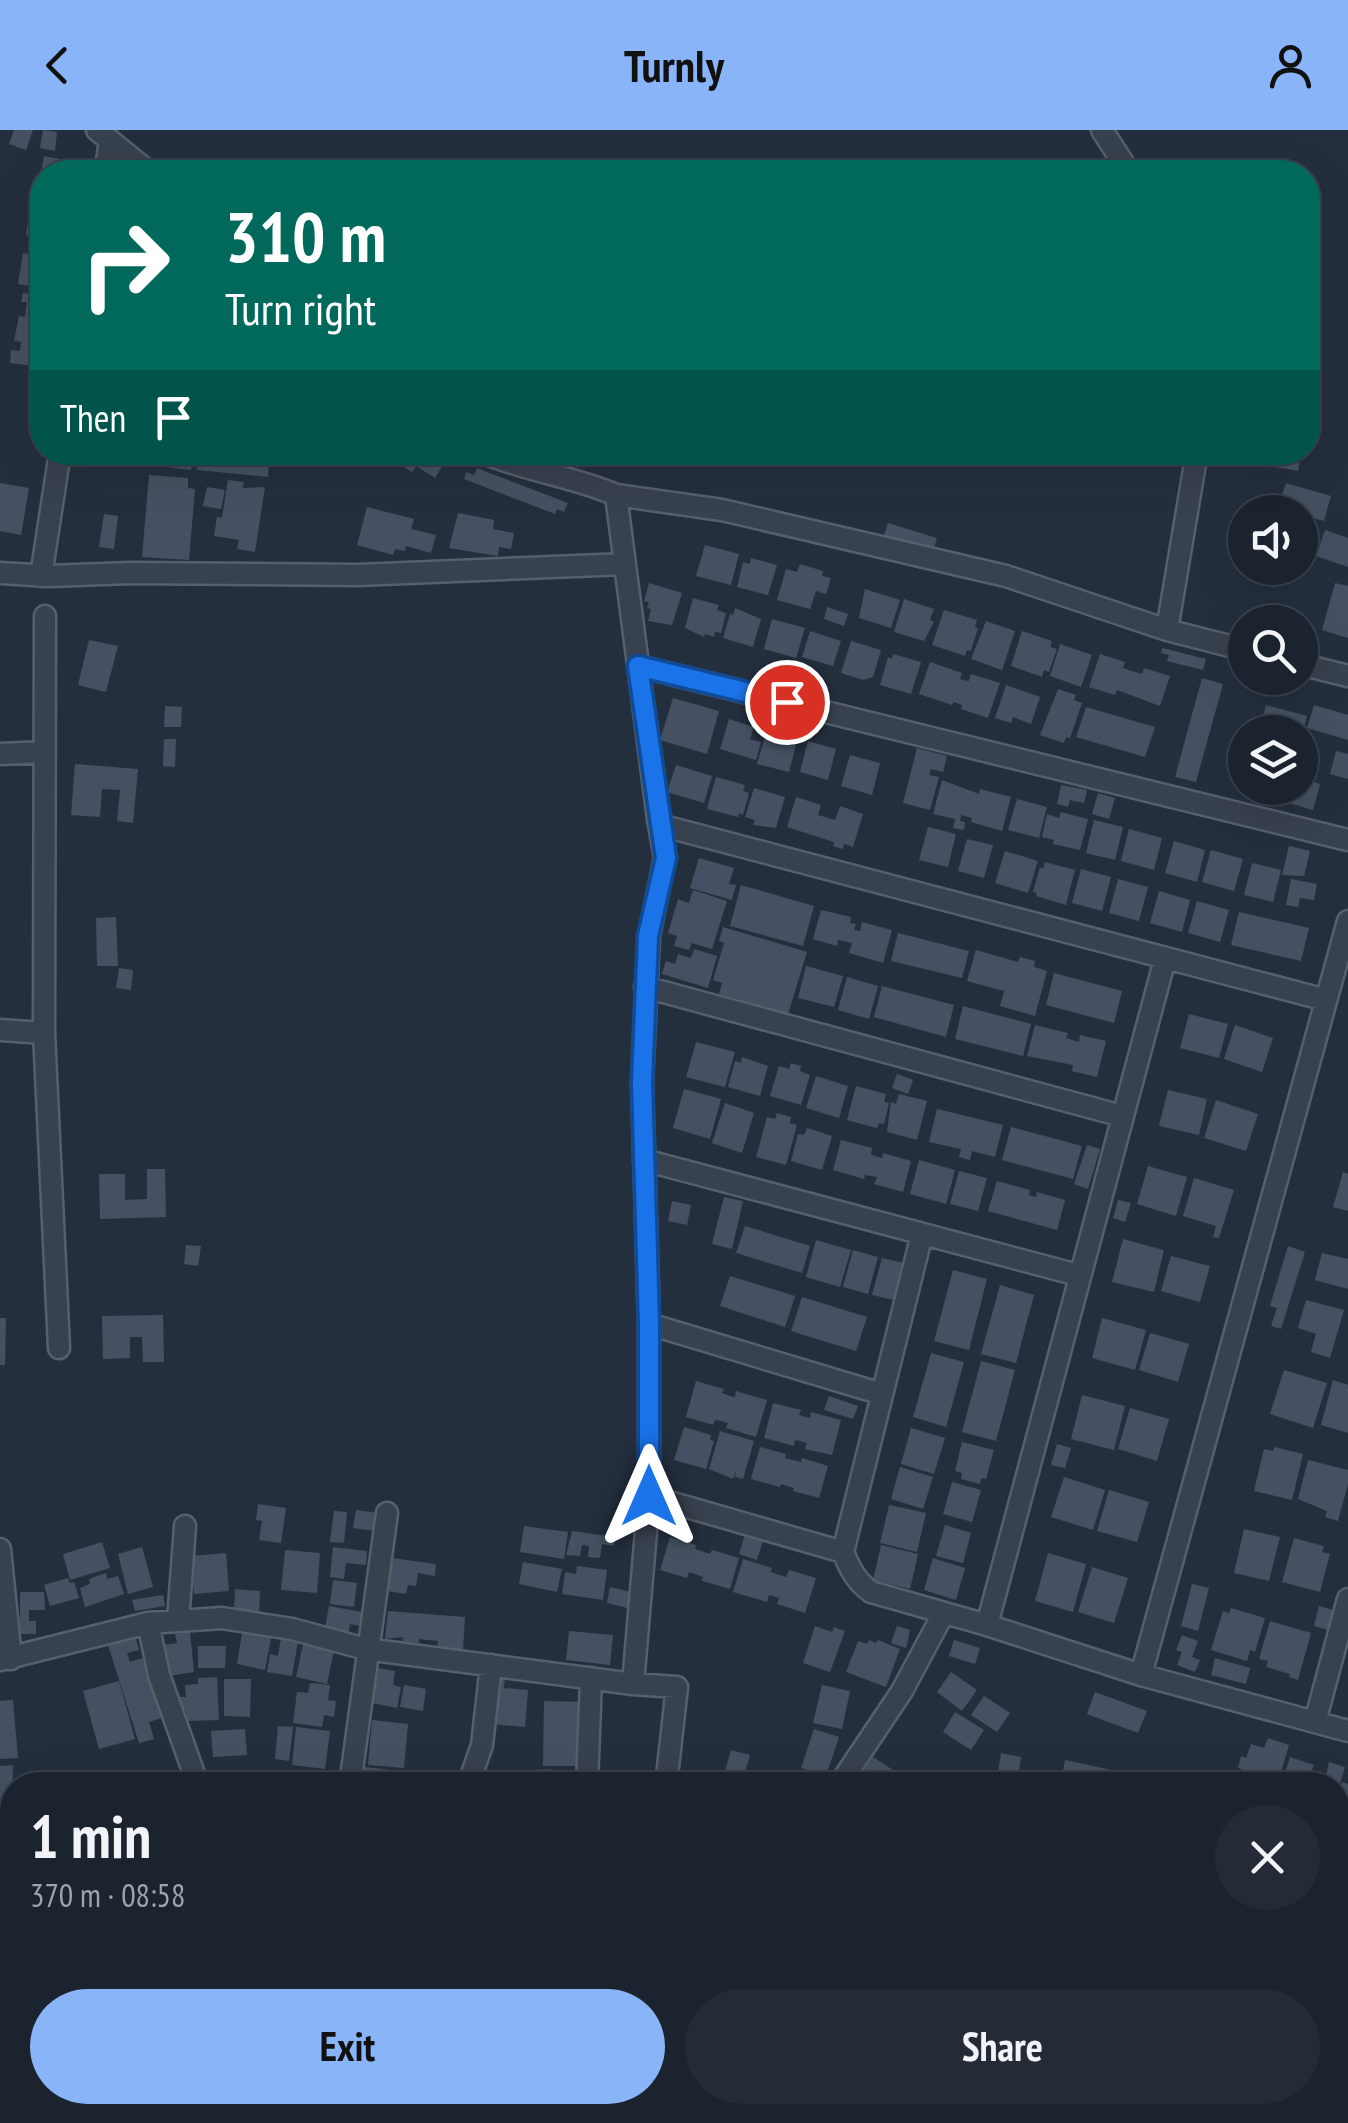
<!DOCTYPE html>
<meta charset="utf-8">
<style>
body{margin:0;font-family:"PT Sans Narrow",sans-serif;background:#242b36;color:#f1f3f6;height:100vh;display:flex;flex-direction:column;font-size:38px;white-space:nowrap}
*{box-sizing:border-box;margin:0}
p{font-size:32px;color:#a0a4aa}
.icon{flex:none;width:55px;height:55px;fill:none;stroke:currentColor;stroke-width:2;stroke-linecap:round;stroke-linejoin:round}
.map{position:relative;flex:1;overflow:hidden}
.panel{position:absolute;left:0px;top:1642px;width:1350px;height:352px;display:flex;flex-direction:column;background:#1b232e;border-radius:40px 40px 0 0;box-shadow:0 10px 40px #0002,0 0 0 2px #39404a}
.panel>*{flex:none}
.top-card{position:absolute;left:30px;top:30px;width:1290px;height:305px;border-radius:40px;box-shadow:0 10px 40px #0002,0 0 0 2px #39404a;background:#00695c;color:#fff;overflow:hidden}
.fabs{position:absolute;left:1228px;top:365px;display:grid;gap:20px}
.fabs a{display:grid;place-items:center;width:90px;height:90px;border-radius:50%;background:#1b232e;box-shadow:0 10px 40px #0002,0 0 0 2px #39404a;font-size:50px}
.pin{position:absolute;display:grid;place-items:center;width:85px;height:85px;color:#fff;margin:-42px;border:5px solid #fff;border-radius:50%;box-shadow:0 2px 10px #0007}
.me{position:absolute;width:110px;margin:-55px;rotate:0deg;stroke-linejoin:round;filter:drop-shadow(0 0 8px #0008)}
.turn{display:flex;align-items:center;gap:35px;height:210px;padding:0 30px;font-size:45px}
.turn .icon{width:130px;height:130px;stroke-width:2.5}
.turn b{display:block;font-size:70px;line-height:85px}
.then{display:flex;align-items:center;height:95px;padding:0 30px;background:#0003;gap:20px;font-size:38px}
.round{display:grid;place-items:center;flex:none;width:105px;height:105px;border-radius:52px;background:#242b36}
.headline{display:flex;align-items:center;justify-content:space-between;height:170px;padding:0 30px}
h1{font-size:60px;font-weight:700;line-height:75px}
.cta{display:flex;gap:20px;margin-top:auto;padding:20px 30px}
.cta a{flex:1;height:115px;border-radius:60px;background:#8ab4f8;color:#111;font-size:40px;font-weight:700;line-height:115px;text-align:center}
.cta a+a{background:#242b36;color:#f1f3f6}
header{display:flex;justify-content:space-between;align-items:center;height:130px;padding:0 30px;background:#8ab4f8;color:#111;font-size:45px;font-weight:700}
.map>svg:first-child{display:block}
.building{fill:#455162}
.lines{fill:none;stroke-linecap:round;stroke-linejoin:round}
.minor-casing{stroke:#565f6c;stroke-width:25}
.minor{stroke:#38414e;stroke-width:20}
.route-casing{stroke:#114b97;stroke-width:25}
.route{stroke:#1a73e8;stroke-width:18}
</style>
<header><svg class="icon" aria-label="back" viewBox="0 0 24 24"><path d="M15 5l-7 7 7 7"/></svg>Turnly<svg class="icon" aria-label="person" viewBox="0 0 24 24"><circle cx="12" cy="8" r="4"/><path d="M4 21q1-7 8-7t8 7"/></svg></header>
<div class="map">
<svg width="1348" height="1993" viewBox="0 0 1348 1993">
<rect width="100%" height="100%" fill="#242f3e"/>
<path class="building" d="M14,0H33L26,20L9,14Z
M43,0L57,2L55,21L40,18Z
M44,26L76,32L74,42H41Z
M30,75L42,77V107L26,105Z
M23,123L42,126V158L18,154Z
M23,163L42,165L41,237L10,233L11,220L20,221L21,212L14,211L19,186L25,187L27,172H21Z
M92,322H142L141,333L91,328Z
M146,322H194L191,340L144,334Z
M198,322H270L268,347L197,340Z
M380,322H430L445,332L435,348L416,336L412,342Z
M1266,322H1301L1298,341L1264,335Z
M477,338L568,373L564,382L557,379L555,384L464,349L466,342L474,345Z
M149,345L188,348V358L195,359L189,430L142,427Z
M228,350L244,352L243,358L265,357L255,422L237,419L239,410L214,406L217,387L222,388Z
M0,353L29,358L21,405L0,401Z
M1286,353L1331,366L1324,391L1278,377Z
M207,357L225,360L221,379L203,376Z
M367,377L414,389L411,399L436,405L431,423L406,416L405,421L395,419L393,425L357,415Z
M458,383L494,390L493,399L514,403L511,419L499,417L498,426L449,418Z
M104,384L118,386L114,419L99,417Z
M888,393L937,408L932,424L883,408Z
M1300,395L1320,402L1312,428L1300,424Z
M1325,400L1348,408V437L1316,426Z
M705,415L739,424L731,455L696,446Z
M751,428L777,435L768,465L737,457L743,432L750,434Z
M800,434L823,441L822,446L831,448L826,464L816,461L810,479L777,470L786,439L797,442Z
M649,453L682,463L672,495L648,491L651,479L647,478L649,472L644,471Z
M1335,453L1348,456V508L1322,500Z
M865,459L900,470L891,498L859,488Z
M693,468L719,475L717,480L726,483L721,503L715,502L714,507L705,504L704,507L685,498Z
M904,469L934,479L930,490L934,492L924,511L894,502Z
M827,477L848,484L844,496L824,489Z
M735,478L761,489L753,517L723,508L730,484L733,485Z
M944,480L977,490L975,497L978,498L971,521L967,520L965,526L932,515Z
M772,489L805,498L796,528L764,519Z
M986,491L1015,501L1002,540L971,529Z
M810,501L841,511L833,536L802,527Z
M1022,501L1052,511L1050,517L1057,519L1049,542L1044,540L1042,547L1011,536Z
M89,510L118,516L106,562L78,555Z
M851,511L881,520L873,547L863,550L841,543Z
M1060,514L1092,525L1081,557L1050,546Z
M1162,518L1206,529L1203,540L1167,531L1169,525L1161,523Z
M893,524L921,532L911,564L880,555L888,527L892,529Z
M1100,524L1125,532L1123,538L1135,542L1142,544L1144,538L1170,546L1160,576L1117,560L1115,565L1089,557Z
M930,532L962,543L960,549L963,550L969,551L971,544L1000,553L988,588L961,579L962,575L954,572L952,575L919,564Z
M1202,548L1223,554L1196,652L1175,647Z
M1006,555L1040,567L1031,594L1013,587L1011,593L995,588Z
M1058,559L1076,565L1074,570L1082,573L1070,608L1066,607L1064,613L1040,605Z
M673,568L719,581L707,624L660,610Z
M1266,575L1307,586L1303,602H1259Z
M1314,575L1348,585V610L1307,598Z
M165,576L182,577L181,597H164Z
M1086,577L1155,597L1145,627L1076,607Z
M729,589L754,597L750,609L761,612L756,630L720,619Z
M766,603L797,611L789,642L757,634Z
M164,609H176L175,637L163,636Z
M808,611L836,619L828,650L800,642Z
M917,618L947,626L943,642L931,639L929,645L939,647L930,680L903,673Z
M1336,621L1348,624V649L1330,644Z
M850,625L880,633L872,665L841,656Z
M75,634L138,639L133,693L117,691L120,660L102,659L100,687L71,685Z
M676,635L712,646L704,673L667,662Z
M716,647L745,655L743,661L749,663L743,685L739,683L738,687L707,679Z
M1300,648L1320,654L1313,680L1271,668L1274,658H1300Z
M942,650L979,664L980,659L1011,667L1002,701L971,692L972,688L961,685L960,691L965,692L964,700L953,698L955,689L933,684Z
M1061,655L1087,660L1084,673L1070,670L1068,677L1057,674Z
M754,658L785,667L776,698L753,695L755,690L745,687Z
M1098,663L1115,668L1109,689L1092,684Z
M796,667L821,675L818,685L835,690L840,676L863,684L853,717L844,714L843,719L833,716L834,712L787,697Z
M1017,669L1047,677L1039,708L1008,700Z
M1061,682L1088,689L1080,720L1053,714L1054,710L1042,707L1047,684L1059,688Z
M1094,690L1123,697L1115,730L1086,723Z
M928,697L956,704L948,737L919,730Z
M1129,699L1162,708L1154,740L1121,731Z
M967,709L993,715L984,748L958,741Z
M1174,711L1205,720L1197,752L1165,743Z
M1289,716L1310,721L1304,746L1282,745Z
M1211,720L1243,729L1234,761L1202,752Z
M1005,721L1038,731L1028,763L995,753Z
M699,728L734,738L729,754L736,755L732,770L690,758Z
M1045,732L1075,740L1066,775L1036,766L1037,763L1033,762L1040,737L1043,739Z
M1252,733L1281,740L1273,772L1244,765Z
M1081,739L1111,747L1102,781L1072,773Z
M1118,749L1148,757L1139,791L1109,783Z
M1291,749L1317,754L1314,770L1300,768L1298,777L1286,775Z
M741,755L814,776L803,816L730,796Z
M693,760L727,771L712,819L692,813L689,820L674,816L677,806L668,803L678,769L689,773Z
M1159,761L1190,770L1182,802L1150,793Z
M1197,771L1229,780L1220,812L1188,803Z
M821,780L851,787L850,793L856,794L854,800L860,801L862,792L892,800L883,833L849,823L852,813L838,810L837,816L813,809Z
M1239,782L1309,798L1301,831L1231,815Z
M116,787L118,836H97L96,788Z
M723,797L807,822L788,884L719,864L722,853L713,850L724,813L719,811Z
M898,803L969,821L962,848L891,831Z
M694,819L717,826L708,858L662,844L666,831L675,834L678,824L691,828Z
M976,820L1018,832L1020,827L1035,831L1034,837L1047,841L1035,886L1000,876L1004,861L967,851Z
M806,836L843,846L834,877L798,868Z
M119,838L133,840L131,860L116,858Z
M1054,843L1122,861L1114,893L1046,875Z
M847,847L878,856L869,889L838,880Z
M882,856L954,875L946,907L874,887Z
M963,876L1031,894L1023,926L955,909Z
M1189,884L1228,894L1219,928L1180,918Z
M1035,895L1068,903L1066,908L1079,912L1080,905L1106,911L1097,947L1072,941L1073,935L1027,926Z
M1235,895L1273,908L1262,942L1224,929Z
M696,912L735,922L725,957L686,947Z
M742,927L768,936L760,966L728,957L735,931L741,933Z
M791,933L801,936L800,941L810,945L801,975L770,966L779,936L789,939Z
M897,944L913,950L908,964L892,958Z
M816,946L848,956L839,988L806,978Z
M856,956L886,964L884,972L889,973L884,994L879,993L877,998L847,990Z
M684,959L721,969L710,1009L673,998Z
M1168,960L1207,969L1199,1005L1159,996Z
M899,964L927,971L917,1010L887,1002L891,972L896,974Z
M1216,970L1258,984L1246,1021L1204,1008Z
M725,973L754,983L742,1023L712,1013Z
M937,979L1003,995L995,1027L972,1021L970,1030L959,1027L961,1019L929,1012Z
M777,983L791,987L790,993L797,995L786,1035L756,1027L767,987L775,989Z
M1011,997L1082,1016L1073,1049L1002,1030Z
M807,998L832,1006L822,1040L791,1031L798,1004L804,1005Z
M841,1010L872,1018L871,1024L874,1026L882,1028L883,1023L911,1031L903,1062L874,1054L877,1047L865,1045L864,1049L833,1040Z
M1087,1015L1100,1019L1088,1059L1074,1054Z
M919,1030L955,1040L946,1074L910,1064Z
M1148,1036L1187,1047L1176,1086L1137,1074Z
M147,1039H165L166,1087L100,1089L99,1044H125V1070L147,1069Z
M959,1041L987,1048L978,1081L950,1074Z
M1343,1042L1348,1044V1081L1333,1077Z
M1194,1048L1234,1060L1219,1108L1213,1107L1216,1096L1183,1086Z
M997,1051L1030,1060L1029,1065L1036,1067L1037,1062L1065,1070L1057,1100L988,1081Z
M724,1067L743,1071L732,1119L712,1114Z
M1118,1070L1131,1073L1125,1092L1113,1088Z
M672,1071L691,1075L687,1095L668,1091Z
M745,1096L810,1116L802,1143L736,1123Z
M1123,1109L1164,1120L1154,1162L1112,1152Z
M816,1110L851,1120L840,1157L806,1147Z
M186,1115L201,1116L198,1136L184,1134Z
M1288,1116L1305,1122L1281,1199L1271,1196L1277,1178L1270,1176Z
M853,1120L878,1127L868,1164L843,1157Z
M1322,1123L1348,1129V1159L1315,1150Z
M1171,1126L1210,1136L1200,1172L1161,1161Z
M882,1128L904,1133L894,1170L872,1165Z
M953,1140L987,1149L969,1220L934,1211Z
M730,1146L795,1166L785,1197L720,1176Z
M1000,1155L1034,1165L1016,1233L981,1224Z
M802,1167L867,1187L856,1221L791,1201Z
M1306,1170L1344,1180L1330,1228L1311,1222L1316,1204L1298,1198Z
M163,1185L164,1232H143L142,1207H130V1228L103,1229L102,1186Z
M0,1188H6L5,1235H0Z
M1102,1188L1146,1200L1135,1240L1092,1228Z
M1150,1203L1189,1214L1178,1252L1139,1240Z
M931,1223L964,1232L946,1297L913,1287Z
M981,1231L1015,1240L996,1311L962,1302Z
M1284,1240L1327,1253L1313,1298L1270,1284Z
M1333,1250L1348,1255V1303L1321,1295Z
M696,1251L724,1259L722,1263L730,1266L735,1267L736,1261L767,1270L756,1307L726,1298L728,1293L721,1291L715,1290L713,1295L686,1287Z
M1082,1265L1125,1276L1114,1320L1071,1309Z
M829,1266L858,1276L853,1289L824,1280Z
M773,1273L801,1280L799,1285L806,1287L810,1288L811,1282L841,1290L832,1325L805,1319L807,1313L800,1311L795,1310L794,1316L764,1308Z
M1130,1278L1169,1289L1157,1331L1118,1319Z
M684,1297L711,1305L710,1310L714,1311L706,1339L674,1330Z
M911,1298L945,1308L934,1344L901,1334Z
M720,1301L754,1311L743,1349L735,1347L737,1338L733,1349L709,1339Z
M962,1312L994,1320L986,1349L981,1348L980,1354L961,1349L962,1343L955,1341Z
M1057,1314L1071,1318L1065,1338L1051,1335Z
M760,1317L786,1324L785,1328L801,1332L802,1328L828,1336L819,1368L793,1361L794,1358L787,1356L781,1354L780,1357L751,1349Z
M1274,1317L1303,1324L1292,1370L1254,1361L1264,1319L1273,1321Z
M1308,1330L1348,1340V1354L1338,1391L1325,1387L1327,1381L1298,1369Z
M900,1337L933,1347L923,1379L891,1369Z
M1064,1347L1105,1360L1093,1400L1051,1387Z
M952,1352L981,1360L972,1392L943,1384Z
M1109,1360L1149,1372L1137,1412L1097,1401Z
M258,1374L286,1378L281,1413L259,1410L262,1391L256,1390Z
M889,1375L926,1383L917,1422L880,1413Z
M356,1380L378,1383L375,1401L353,1398Z
M334,1381L347,1382L344,1413L330,1412Z
M945,1395L971,1403L963,1433L936,1426Z
M524,1396L568,1402L564,1429L520,1422Z
M1244,1399L1280,1407L1269,1451L1234,1443Z
M572,1401L615,1407L614,1416L602,1414L600,1428L588,1427L589,1416L582,1415L580,1426L566,1425Z
M746,1401L764,1407L757,1430L739,1424Z
M670,1407L696,1415L695,1419L710,1424L712,1420L739,1428L730,1459L702,1451L703,1447L689,1442L687,1448L660,1440Z
M1294,1408L1324,1416L1322,1422L1330,1424L1320,1462L1282,1452Z
M102,1412L110,1438L70,1450L63,1424Z
M881,1415L918,1424L910,1459L873,1450Z
M142,1417L153,1457L128,1464L118,1424Z
M333,1417L367,1421L366,1435L346,1433L344,1449L330,1447Z
M285,1420L320,1423L317,1463L281,1460Z
M226,1423L229,1461L194,1464L191,1426Z
M1048,1423L1086,1434L1073,1482L1035,1471Z
M392,1428L436,1434L435,1446L418,1443L416,1456L408,1455L406,1464L387,1461Z
M933,1428L965,1438L956,1470L924,1460Z
M743,1429L772,1438L771,1442L786,1447L789,1440L816,1448L805,1483L777,1474L779,1468L769,1465L767,1472L733,1462Z
M523,1432L562,1439L557,1462L519,1454Z
M577,1436L607,1440L603,1470L562,1464L565,1442L576,1444Z
M1092,1437L1128,1448L1114,1493L1078,1482Z
M106,1443L107,1449L118,1446L124,1464L85,1477L80,1458L90,1454L89,1449Z
M68,1448L70,1453L74,1452L79,1468L50,1476L44,1455Z
M333,1450L357,1453L354,1477L330,1474Z
M1192,1454L1209,1458L1198,1501L1181,1496Z
M610,1457L631,1462L627,1478L607,1473Z
M235,1459L260,1461L259,1484L234,1482Z
M20,1462H44L45,1480H29V1491H36V1504H20Z
M163,1465L165,1476L135,1481L132,1470Z
M329,1476L362,1482L360,1496L350,1494L348,1507L324,1503Z
M1319,1476L1336,1481L1331,1501L1314,1496Z
M1231,1478L1265,1488L1255,1522L1250,1520L1247,1531L1211,1520L1223,1481L1229,1483Z
M388,1481L465,1487L463,1520L437,1518L438,1511L419,1509V1513L403,1512V1507L385,1509Z
M1270,1491L1311,1503L1298,1550L1289,1547L1290,1544L1266,1537L1268,1531L1259,1529Z
M815,1496L832,1502L834,1497L845,1501L830,1542L803,1533Z
M897,1496L910,1500L906,1518L891,1513Z
M569,1501L613,1505L610,1535L566,1530Z
M190,1502L194,1542L169,1546L163,1515L177,1513L175,1504Z
M242,1503L271,1508L265,1540L237,1534Z
M1182,1505L1198,1511L1192,1527L1200,1530L1195,1542L1177,1535L1182,1522L1176,1520Z
M135,1506L139,1520L127,1523L130,1532L142,1528L164,1587L149,1592L154,1609L139,1613L108,1515Z
M281,1508L298,1511L292,1546L267,1542L270,1524L278,1526Z
M869,1510L876,1513L878,1510L900,1519L886,1557L846,1542L858,1511L867,1514Z
M954,1510L980,1518L975,1534L949,1526Z
M303,1514L334,1520L327,1554L296,1547Z
M198,1516H226L225,1538H198Z
M1215,1528L1250,1538L1246,1554L1211,1545Z
M378,1538L395,1541L393,1555L401,1557L397,1578L372,1573Z
M951,1542L977,1560L962,1581L937,1562Z
M495,1546L505,1547L504,1558L528,1560L525,1597L491,1594Z
M217,1547L219,1590L187,1591L186,1581H180L179,1567H186L185,1555L198,1554V1548Z
M224,1549H251L250,1587L224,1586Z
M119,1551L135,1609L99,1619L83,1561Z
M310,1553L330,1555L328,1570L336,1571L334,1587L324,1585L322,1597L293,1593L297,1562L308,1563Z
M404,1555L426,1559L423,1581L400,1577Z
M822,1555L850,1561L842,1599L813,1593Z
M1095,1562L1147,1581L1138,1603L1087,1584Z
M984,1566L1010,1583L997,1602L971,1585Z
M13,1570L18,1628L0,1629V1571Z
M544,1571L587,1572L586,1636H543Z
M955,1582L984,1600L971,1620L943,1602Z
M372,1590L408,1594L404,1638L368,1635Z
M278,1596L293,1597L289,1631L275,1629Z
M296,1597L330,1601L325,1639L292,1635Z
M245,1599L247,1625L213,1627L211,1601Z
M814,1599L839,1607L826,1646L801,1638Z
M1268,1608L1289,1615L1277,1655H1260L1242,1649L1245,1641L1238,1638L1241,1626L1246,1628L1251,1614L1264,1618Z
M731,1620L750,1625L741,1655H721Z
M1001,1623L1021,1627L1017,1655H996Z
M873,1627L896,1642L888,1655H870L859,1648Z
M1290,1627L1314,1635L1310,1646L1324,1650L1322,1655H1287L1289,1649L1284,1647Z
M1065,1630L1125,1643L1122,1655L1061,1652Z
M1329,1632L1345,1637L1340,1653L1325,1649Z
M13,1635L12,1669L0,1670V1636Z
M364,1637L409,1642L408,1655H362Z
M551,1639L552,1655H531L530,1640Z
M1342,1652L1348,1654V1702L1338,1699V1685L1345,1662L1339,1660Z
M12,1674V1707L0,1708V1676Z
M11,1714L12,1744L0,1745V1715Z
M1,1816L12,1817V1842L0,1840Z
M0,1846L12,1847V1895L0,1894Z
M0,1900L12,1902L6,1932L0,1931Z
M1345,1946L1348,1948V1993H1339L1318,1982H1338V1955Z
M42,1982L71,1989L70,1993H31L34,1984L41,1986Z
M592,1982H658L663,1983L661,1993H591Z
M716,1982H750L749,1993L714,1991Z"/>
<g class="lines">
<defs>
<path id="minor" d="M97,0L149,42
M1102,0L1129,42
M105,42L110,12
M482,322C525,341 572,346 616,365L658,689L665,728L649,806L642,952L649,1194V1366L633,1554L677,1557L666,1655
M616,365L722,380L1006,446L1167,500L1245,520
M0,443L49,446L130,443L358,445L625,434
M41,446L60,322
M45,486L44,903L59,1218
M1167,500L1197,322
M1300,534L1348,546
M638,536L1348,710
M0,624L45,622
M660,695L1326,870
M1348,791L1141,1545L1348,1601
M645,857L1122,986
M0,900L44,903
M644,1030L1078,1145
M922,1104L843,1422C850,1439 856,1451 871,1462L987,1495L1141,1545
M649,1194L882,1264
M649,1366L843,1422
M0,1419L11,1529
M178,1491L185,1396
M148,1493L159,1545L198,1655
M987,1495L1165,829
M0,1530L148,1493L222,1488L292,1499L366,1519L633,1554
M1315,1592L1348,1469
M350,1655L387,1383
M468,1655L482,1615L491,1535
M587,1655L591,1548
M839,1655L902,1561L943,1484
M0,1753L12,1752
M1338,1927L1348,1929
M565,1982L566,1993
M226,1993L227,1982
M340,1993V1982
M411,1993L413,1982
M490,1993L503,1982
M852,1993L856,1982"/>
</defs>
<use href="#minor" class="minor-casing"/>
<use href="#minor" class="minor"/>
</g>
<g class="lines">
<defs>
<path id="route" d="M649,1366V1194L642,952L648,806L666,728L638,536L787,572"/>
</defs>
<use href="#route" class="route-casing"/>
<use href="#route" class="route"/>
</g>
</svg>
<div class="fabs">
<a><svg class="icon" aria-label="sound" viewBox="0 0 24 24"><path d="M4 9h4l5-4v14l-5-4H4zM17 9q2 3 0 6"/></svg></a>
<a><svg class="icon" aria-label="search" viewBox="0 0 24 24"><circle cx="10" cy="10" r="6"/><path d="M15 15l6 6"/></svg></a>
<a><svg class="icon" aria-label="layers" viewBox="0 0 24 24"><path d="M12 4l9 5-9 5-9-5zM3 14l9 5 9-5"/></svg></a>
</div>
<div class="pin" style="left:787px;top:572px;background:#d93025"><svg class="icon" aria-label="arrive" viewBox="0 0 24 24"><path d="M6 21V4h12l-3 4 3 4H6"/></svg></div>
<svg class="me" style="left:649px;top:1366px" viewBox="-20 -20 40 40"><path d="M0-17L14 15 0 8-14 15z" fill="#1a73e8" stroke="#fff" stroke-width="4"/></svg>
<div class="top-card">
<div class="turn"><svg class="icon" aria-label="right" viewBox="0 0 24 24"><path d="M7 20v-9h11M14 6l5 5-5 5"/></svg><div><b>310 m</b>Turn right</div></div>
<div class="then">Then<svg class="icon" aria-label="arrive" viewBox="0 0 24 24"><path d="M6 21V4h12l-3 4 3 4H6"/></svg></div>
</div>
<section class="panel">
<div class="headline"><div><h1>1 min</h1><p>370 m · 08:58</p></div><a class="round"><svg class="icon" aria-label="close" viewBox="0 0 24 24"><path d="M6 6l12 12M18 6L6 18"/></svg></a></div>
<div class="cta"><a>Exit</a><a>Share</a></div>
</section>
</div>
